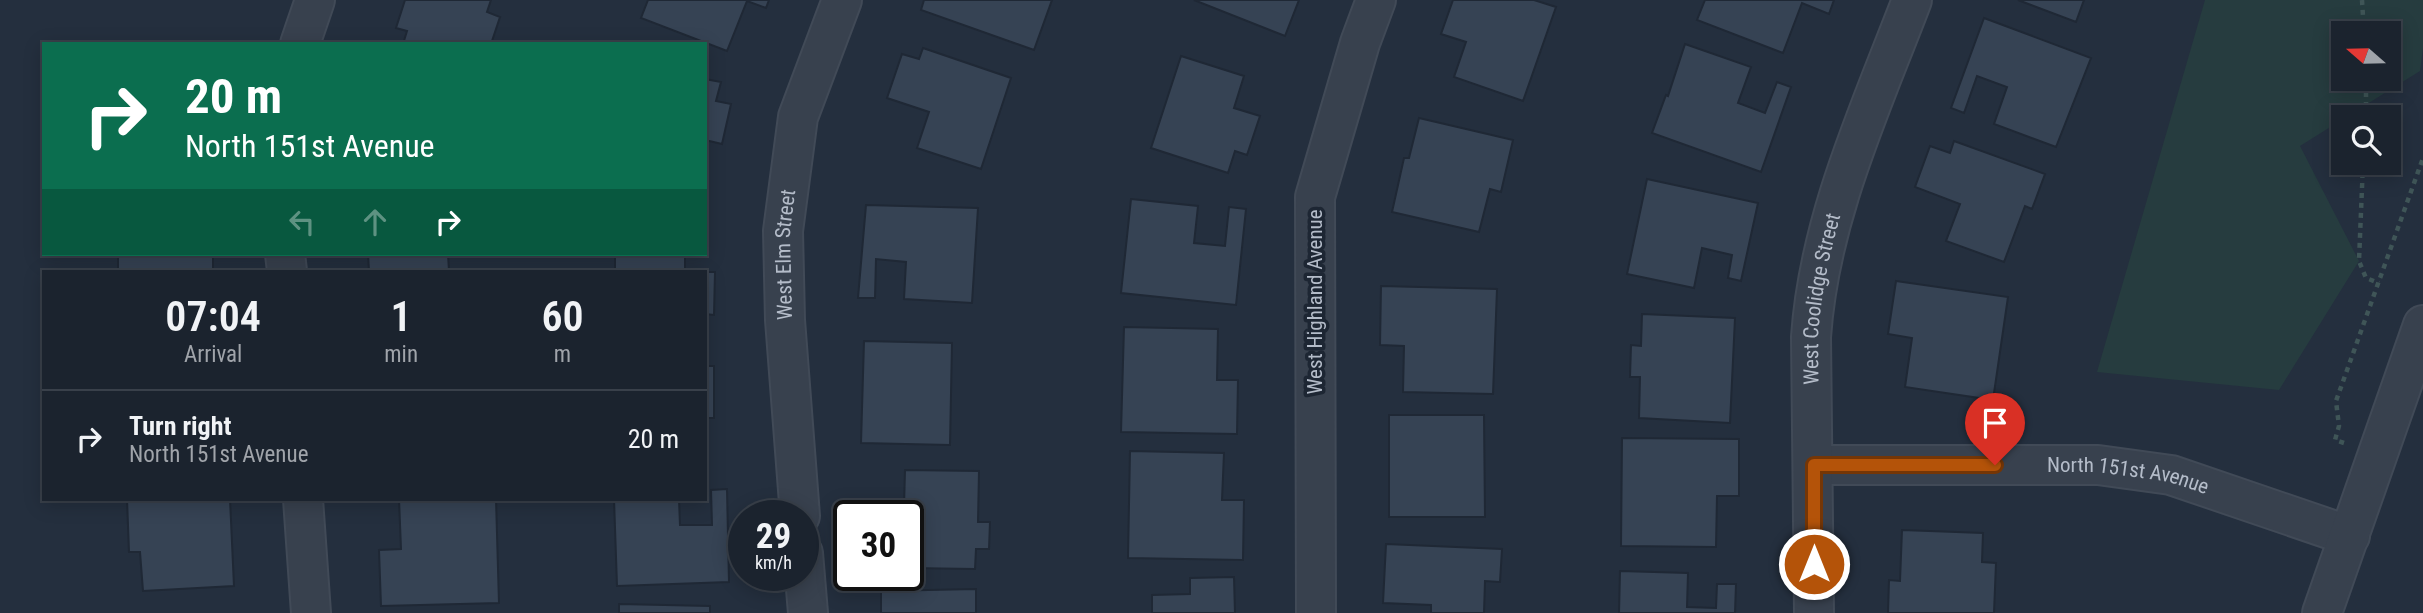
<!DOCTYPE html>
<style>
body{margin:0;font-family:"Roboto Condensed",sans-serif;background:#242b36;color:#f1f3f6;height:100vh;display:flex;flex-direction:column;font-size:26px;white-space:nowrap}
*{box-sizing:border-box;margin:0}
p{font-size:23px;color:#a0a4aa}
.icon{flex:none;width:38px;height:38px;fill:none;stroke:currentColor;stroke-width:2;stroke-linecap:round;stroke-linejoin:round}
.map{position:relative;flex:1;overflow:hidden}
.details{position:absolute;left:42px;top:270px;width:665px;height:231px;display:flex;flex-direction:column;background:#1b232e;border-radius:0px;box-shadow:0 4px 18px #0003,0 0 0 2px #39404a}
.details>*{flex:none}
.banner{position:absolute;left:42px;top:42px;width:665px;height:214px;border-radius:0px;box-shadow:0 4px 18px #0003,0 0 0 2px #39404a;background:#0b6e4f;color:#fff;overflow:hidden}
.needle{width:46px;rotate:290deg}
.buttons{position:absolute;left:2331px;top:21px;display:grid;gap:14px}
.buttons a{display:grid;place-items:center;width:70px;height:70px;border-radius:0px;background:#1b232e;box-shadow:0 4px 18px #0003,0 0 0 2px #39404a;font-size:35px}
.speed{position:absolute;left:728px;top:500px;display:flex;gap:14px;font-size:35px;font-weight:700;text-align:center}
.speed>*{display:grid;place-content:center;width:91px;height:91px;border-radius:50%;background:#1b232e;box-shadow:0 4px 18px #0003,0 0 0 2px #39404a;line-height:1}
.speed small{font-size:18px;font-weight:400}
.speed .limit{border:4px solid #111;border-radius:10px;background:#fff;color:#111}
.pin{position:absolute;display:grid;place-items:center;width:60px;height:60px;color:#fff;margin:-72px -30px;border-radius:50% 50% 50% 0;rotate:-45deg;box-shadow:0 0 7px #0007}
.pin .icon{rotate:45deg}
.me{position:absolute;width:77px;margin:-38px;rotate:0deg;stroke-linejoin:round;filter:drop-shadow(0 0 5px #0008)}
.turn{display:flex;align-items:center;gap:24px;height:147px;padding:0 28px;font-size:32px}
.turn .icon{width:91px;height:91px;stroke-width:2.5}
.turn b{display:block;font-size:49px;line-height:60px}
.lanes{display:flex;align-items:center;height:66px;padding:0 28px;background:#0003;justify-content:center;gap:35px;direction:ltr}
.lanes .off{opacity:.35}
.eta{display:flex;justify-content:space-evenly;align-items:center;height:119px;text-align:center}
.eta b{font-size:42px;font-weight:600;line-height:49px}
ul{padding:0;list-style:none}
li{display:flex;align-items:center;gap:21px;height:98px;padding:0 28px;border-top:2px solid #39404a}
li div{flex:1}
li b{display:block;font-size:26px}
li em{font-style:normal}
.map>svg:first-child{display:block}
.green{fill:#263c3f;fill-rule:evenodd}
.building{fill:#364354;stroke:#1f2835;stroke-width:2}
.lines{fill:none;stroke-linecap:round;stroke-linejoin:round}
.street-casing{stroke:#414a57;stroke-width:42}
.path{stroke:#3f5557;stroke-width:4.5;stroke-dasharray:5 5;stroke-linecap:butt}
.street{stroke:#38414e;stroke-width:38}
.route-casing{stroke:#753606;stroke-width:18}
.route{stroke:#b45309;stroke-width:12}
.labels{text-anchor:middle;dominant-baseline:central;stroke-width:7;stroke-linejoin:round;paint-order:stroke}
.street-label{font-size:21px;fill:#b4bcc9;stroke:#1d2633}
</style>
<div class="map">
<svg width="2423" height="613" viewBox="0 0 2423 613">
<rect width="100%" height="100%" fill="#242f3e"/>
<path class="green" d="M2205,0H2423V48L2420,71L2300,146L2359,261L2279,390L2097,372ZM2343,33H2389V79H2343Z"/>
<path class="building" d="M405,0H491L487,12L500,17L491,44H403L407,31L396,28Z
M648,0H769L766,8L747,1L727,51L641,18Z
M924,0H1052L1034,50L921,10Z
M1194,0H1299L1285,36Z
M1453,0H1534L1556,7L1523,101L1454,77L1466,42L1441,34Z
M1705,0H1834L1829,14L1802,3L1783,53L1697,20Z
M2018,0H2084L2076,22Z
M1984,18L2091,58L2056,147L1994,124L2007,87L1977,76L1964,113L1951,108Z
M1685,44L1751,67L1738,103L1765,113L1777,82L1791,87L1761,172L1652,133L1666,95L1668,96Z
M923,48L1011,78L981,169L917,148L929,112L887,98L902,54L919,59Z
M1181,56L1244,76L1234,108L1260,116L1247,155L1235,151L1228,173L1151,148Z
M705,79L721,82L716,101L731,104L722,144L705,140Z
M1419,118L1513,140L1501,192L1490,189L1479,232L1392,212L1404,158H1409Z
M1954,141L2045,174L2032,209L2025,206L2004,262L1946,241L1960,204L1915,187L1930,146L1950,153Z
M1647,179L1758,203L1741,281L1728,278L1732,255L1702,248L1694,288L1627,274Z
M1131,199L1198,206L1194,243L1225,246L1229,207L1246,209L1236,305L1121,293Z
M866,205L978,208L972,303L904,299L906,262L876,259L875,298H858Z
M118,254H213V271H110H118Z
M368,254H448L449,271H369Z
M615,254H685V271H615Z
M705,272H715L714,315L705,314Z
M1896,281L2008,297L1993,400L1905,387L1912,338L1888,334Z
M1381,286L1497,289L1493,394L1403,392L1404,346L1380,345Z
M1642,314L1735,318L1730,423L1639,418L1640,377H1630L1631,345L1641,346Z
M1124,327L1218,329L1217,380H1238L1237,434L1121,432Z
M864,341L952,343L950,445L861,443Z
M705,366H714V418H705Z
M1389,415H1484L1485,517H1389Z
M1622,438L1739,439V496H1717L1716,547L1621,546Z
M1130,451L1224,453L1222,500H1244L1243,560L1128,558Z
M905,470L979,471L978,522H990L989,549H976L975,569L908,568V516H878V507H904Z
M727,489L729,582L617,586L614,499H679L680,525H712L711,490Z
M127,499H230L234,586L143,591L140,552H129Z
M399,499H496L499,603L381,606L379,550L401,549Z
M1902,530L1983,533L1982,562L1996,563L1994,613H1888L1889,580L1900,581Z
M1386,544L1502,549L1500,582L1485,581L1484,613H1431V605L1383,603Z
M1620,571L1688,573L1687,607L1716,608L1717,584H1736L1735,613H1619Z
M1234,577L1235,613H1152V595L1190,594V578Z
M976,589V613H881V591Z
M619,604L710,606V613H619Z"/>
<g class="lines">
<defs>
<g id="street">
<path d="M300,44L315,0"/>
<path d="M285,254L287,271"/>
<path id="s1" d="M1814,465H2098L2171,475L2350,536"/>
<path d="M303,499L311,613"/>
<path id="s2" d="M800,516L785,320L783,231L798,117L842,0"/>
<path d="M803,553L808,613"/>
<path d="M1316,613L1315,197L1360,43L1376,0"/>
<path id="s3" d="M1814,613L1811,337C1819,219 1870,110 1912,0"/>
<path d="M2322,613L2423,325"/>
</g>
</defs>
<use href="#street" class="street-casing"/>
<path class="path" d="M2362,0L2364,33
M2366,117V79
M2363,163L2359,261L2366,278L2379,283
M2344,443L2335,440L2339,426L2336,401L2423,158"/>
<use href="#street" class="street"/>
</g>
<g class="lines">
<defs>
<path id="route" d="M1814,564V465H1995"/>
</defs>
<use href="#route" class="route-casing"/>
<use href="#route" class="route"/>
</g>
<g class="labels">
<g class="street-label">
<text stroke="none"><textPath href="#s2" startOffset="262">West Elm Street</textPath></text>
<text stroke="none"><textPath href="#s3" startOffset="315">West Coolidge Street</textPath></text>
<text transform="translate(1315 302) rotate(-90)">West Highland Avenue</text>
<text stroke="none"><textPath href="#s1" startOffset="315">North 151st Avenue</textPath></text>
</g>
</g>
</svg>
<div class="buttons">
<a><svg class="needle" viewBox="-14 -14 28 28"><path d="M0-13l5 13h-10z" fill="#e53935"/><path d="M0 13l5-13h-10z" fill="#a0a4aa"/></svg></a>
<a><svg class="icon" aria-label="search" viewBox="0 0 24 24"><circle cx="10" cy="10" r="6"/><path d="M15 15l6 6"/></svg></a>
</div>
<div class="speed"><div>29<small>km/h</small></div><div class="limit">30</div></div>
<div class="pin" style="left:1995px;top:465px;background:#d93025"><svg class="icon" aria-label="arrive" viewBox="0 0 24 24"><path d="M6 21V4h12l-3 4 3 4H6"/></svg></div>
<svg class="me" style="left:1814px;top:564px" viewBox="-20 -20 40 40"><circle r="17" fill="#b45309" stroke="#fff" stroke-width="3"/><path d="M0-11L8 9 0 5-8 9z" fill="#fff"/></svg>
<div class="banner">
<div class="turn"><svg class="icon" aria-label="right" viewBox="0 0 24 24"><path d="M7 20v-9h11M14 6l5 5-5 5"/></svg><div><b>20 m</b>North 151st Avenue</div></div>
<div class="lanes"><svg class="icon off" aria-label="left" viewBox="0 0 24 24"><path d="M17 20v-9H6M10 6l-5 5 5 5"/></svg><svg class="icon off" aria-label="ahead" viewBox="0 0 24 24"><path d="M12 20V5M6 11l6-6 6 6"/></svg><svg class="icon" aria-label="right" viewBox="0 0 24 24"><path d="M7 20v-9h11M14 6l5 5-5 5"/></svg></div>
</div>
<section class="details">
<div class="eta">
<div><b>07:04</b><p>Arrival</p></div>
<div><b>1</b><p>min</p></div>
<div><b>60</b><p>m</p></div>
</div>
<ul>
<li><svg class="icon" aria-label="right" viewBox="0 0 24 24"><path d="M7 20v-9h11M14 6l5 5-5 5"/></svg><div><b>Turn right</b><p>North 151st Avenue</p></div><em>20 m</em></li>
</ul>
</section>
</div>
